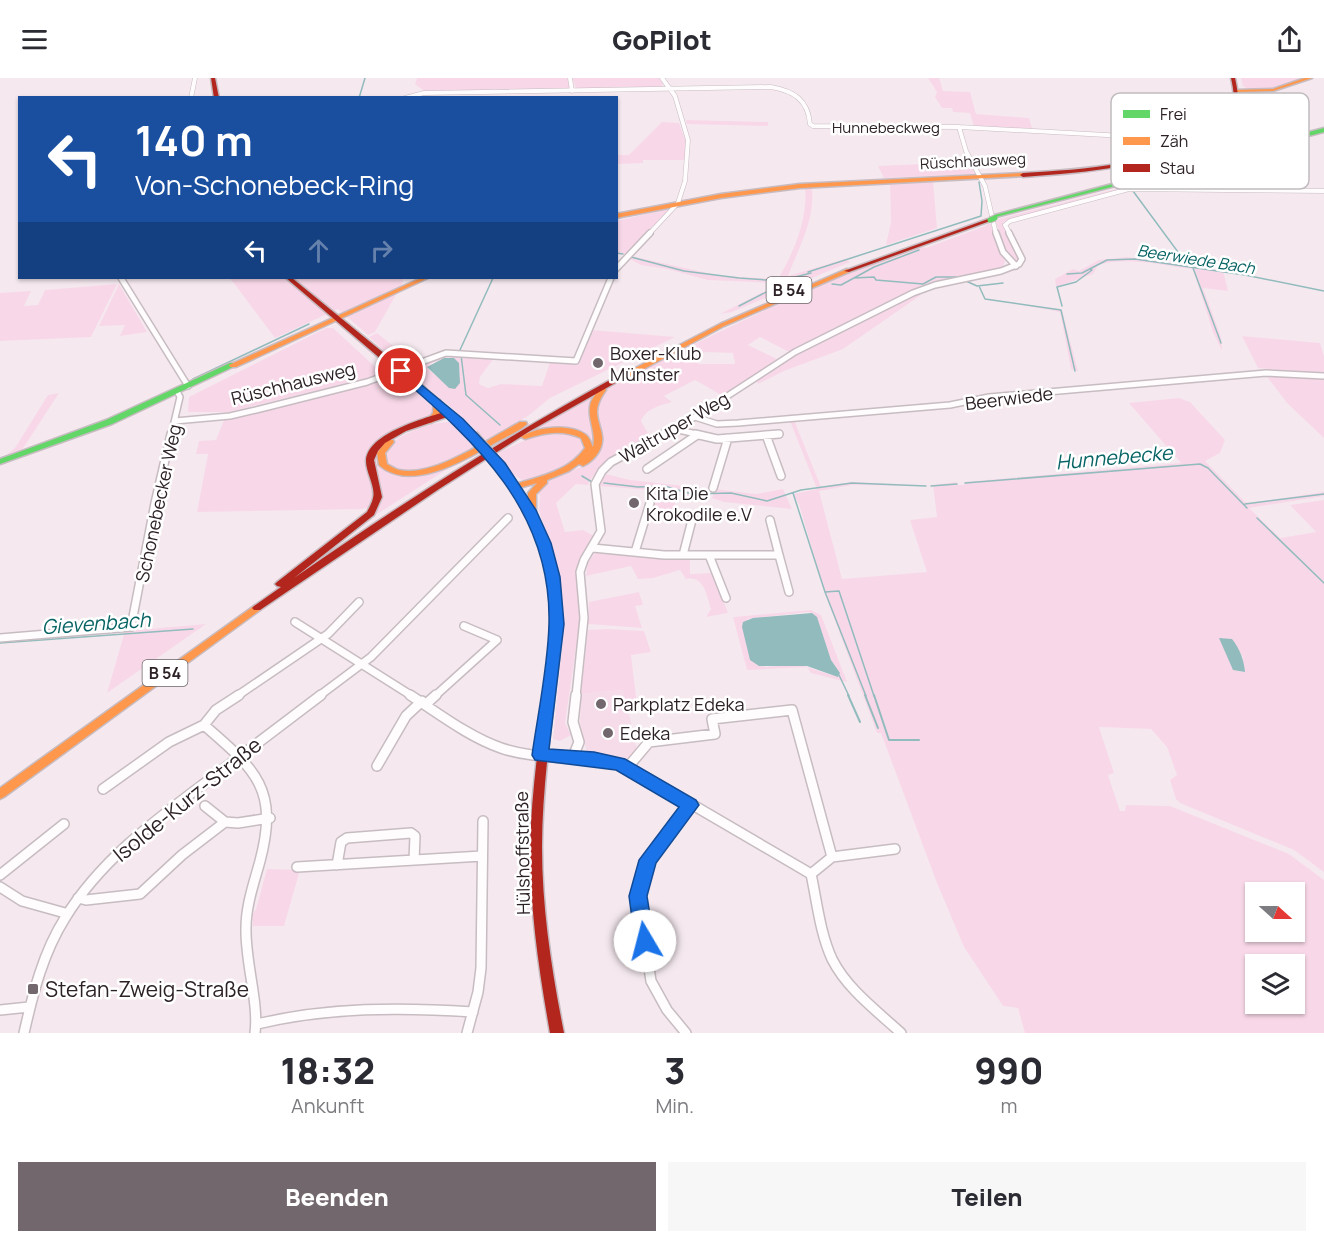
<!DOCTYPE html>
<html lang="de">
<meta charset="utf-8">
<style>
body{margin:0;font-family:Manrope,sans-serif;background:#f7f7f7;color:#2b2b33;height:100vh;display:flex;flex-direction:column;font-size:22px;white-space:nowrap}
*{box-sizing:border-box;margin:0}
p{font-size:20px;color:#7c7c81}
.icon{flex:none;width:33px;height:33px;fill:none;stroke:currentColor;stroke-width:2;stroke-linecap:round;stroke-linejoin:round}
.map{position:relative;height:955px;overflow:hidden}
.sheet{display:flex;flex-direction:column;background:#fff;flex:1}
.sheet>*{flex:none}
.guide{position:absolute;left:18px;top:18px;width:600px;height:183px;border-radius:0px;box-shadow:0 2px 4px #0004;background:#1a4fa0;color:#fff;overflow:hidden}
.needle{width:39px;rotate:111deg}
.tools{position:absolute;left:1245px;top:804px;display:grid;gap:12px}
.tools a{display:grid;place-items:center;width:60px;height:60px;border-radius:0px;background:#fff;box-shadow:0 2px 4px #0004;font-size:30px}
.pin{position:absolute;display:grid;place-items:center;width:51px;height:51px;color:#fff;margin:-26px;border:3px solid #fff;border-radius:50%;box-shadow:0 2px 6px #0007}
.me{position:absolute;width:66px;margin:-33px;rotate:352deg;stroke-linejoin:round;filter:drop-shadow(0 0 4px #0008)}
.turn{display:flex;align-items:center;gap:21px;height:126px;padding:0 18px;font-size:27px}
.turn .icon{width:78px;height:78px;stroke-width:2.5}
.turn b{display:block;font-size:42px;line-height:51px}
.lanes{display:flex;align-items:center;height:57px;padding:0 18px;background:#0003;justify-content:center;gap:30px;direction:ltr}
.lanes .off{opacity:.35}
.eta{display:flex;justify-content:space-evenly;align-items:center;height:102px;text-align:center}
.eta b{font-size:36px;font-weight:800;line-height:42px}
.action{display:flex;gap:12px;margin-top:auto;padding:12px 18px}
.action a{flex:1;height:69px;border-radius:0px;background:#72676d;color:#fff;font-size:24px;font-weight:800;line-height:69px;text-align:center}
.action a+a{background:#f7f7f7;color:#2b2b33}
header{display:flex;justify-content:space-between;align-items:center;height:78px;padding:0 18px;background:#fff;font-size:27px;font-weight:800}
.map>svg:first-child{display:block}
.built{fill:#f6dce9}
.green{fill:#f8d8e8;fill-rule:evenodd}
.water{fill:#92bbbd}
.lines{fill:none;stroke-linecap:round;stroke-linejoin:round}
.stream-far1{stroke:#92bbbd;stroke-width:1.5}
.stream{stroke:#92bbbd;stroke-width:2}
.street-far3-casing{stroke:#c7bcc1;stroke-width:5}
.street-far2-casing{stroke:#c7bcc1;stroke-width:8}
.street-far1-casing{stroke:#c7bcc1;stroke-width:10}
.street-casing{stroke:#c7bcc1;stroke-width:12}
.fast-casing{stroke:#c7bcc1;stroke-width:3}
.slow-casing{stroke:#c7bcc1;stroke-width:3}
.jam-casing{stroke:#c7bcc1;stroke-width:3}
.street-far3{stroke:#fefcfd;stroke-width:4}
.street-far2{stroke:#fefcfd;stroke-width:5}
.street-far1{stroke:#fefcfd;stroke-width:7}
.street{stroke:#fefcfd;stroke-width:9}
.fast{fill:#63d668;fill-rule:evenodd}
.slow{fill:#ff974d;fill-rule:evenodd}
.jam{fill:#b3261e;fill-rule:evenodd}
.fast-bridge-casing{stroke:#c7bcc1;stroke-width:7;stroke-linecap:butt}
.slow-bridge-casing{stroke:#c7bcc1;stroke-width:12;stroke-linecap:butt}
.fast-bridge{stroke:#63d668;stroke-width:5}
.slow-bridge{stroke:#ff974d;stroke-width:9}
.route{fill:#1a73e8;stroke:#114b97;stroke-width:1.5}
.poi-dot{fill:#72676d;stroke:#fff;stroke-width:2}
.labels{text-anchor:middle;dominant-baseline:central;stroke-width:5;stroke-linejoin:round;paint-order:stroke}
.far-street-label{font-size:15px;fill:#2c2127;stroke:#fff}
.far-water-label{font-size:16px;font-style:italic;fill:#076364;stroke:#fff}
.shield{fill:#fff;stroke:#6b6468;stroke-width:1.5}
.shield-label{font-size:16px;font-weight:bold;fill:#2c2127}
.poi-label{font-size:18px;fill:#2c2127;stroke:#fff;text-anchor:start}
.street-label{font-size:18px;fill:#2c2127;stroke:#fff}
.water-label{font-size:20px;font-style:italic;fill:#076364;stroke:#fff}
.near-street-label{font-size:21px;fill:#2c2127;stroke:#fff}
.near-poi-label{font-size:21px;fill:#2c2127;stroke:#fff;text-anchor:start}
.key{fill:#fff;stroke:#c0bcbe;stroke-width:1.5}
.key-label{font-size:16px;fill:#2c2127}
</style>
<header><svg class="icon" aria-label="menu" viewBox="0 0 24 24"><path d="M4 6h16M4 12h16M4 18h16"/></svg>GoPilot<svg class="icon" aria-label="share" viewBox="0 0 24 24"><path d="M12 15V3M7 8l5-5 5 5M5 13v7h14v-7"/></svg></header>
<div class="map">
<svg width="1324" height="955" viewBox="0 0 1324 955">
<rect width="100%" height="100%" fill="#f5e9ef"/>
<path class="built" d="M624,612L637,672L628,683L587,674L580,646L581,616Z"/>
<path class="green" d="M417,0H568L570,12L424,13L415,6Z
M572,0H662L666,5H663L662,10L577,12Z
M928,0H939L943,13L970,14L976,36L1029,40L1033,53L974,49L970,35L953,34L952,30H942L935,19L937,14Z
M1241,0H1306C1288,6 1259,20 1243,8Z
M1247,24L1275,32L1311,29L1243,48L1232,45Z
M686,42L768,44V48L687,46Z
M662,44L679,45L687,67L686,82H643V85L617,86V77H629Z
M968,84L976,96L884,100L878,88Z
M933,103L937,150L886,167L891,144L890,105Z
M1139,105L1136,109L1122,110L1003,144L1020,181L1019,185L1010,184L995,142Z
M805,111H812C815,142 799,169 788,198L845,181L850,184L732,234L720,236L777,207L776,205L708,202L667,191L641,187L628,180L631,178L721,198L778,201C793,176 808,141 805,111Z
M667,131L669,132L625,176H617V143Z
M990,144L1005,183L1003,189L917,210L789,274L760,259L748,267L777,281L723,318L695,302L664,318L672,324C659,328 647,330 641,343L650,359C628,371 599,383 588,407L576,406L556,425L565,454L583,452L594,458L582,480L579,549L565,645L571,657L560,663L553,661L563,559V526L559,497L539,433L540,418L537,415L547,404L587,386L604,366C603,333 577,329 621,303C701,262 782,222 865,189C882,182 907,167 926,170L985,148ZM705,274L733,275L735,286H698V278Z
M1127,179L1223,193L1228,213L1203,210L1221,259L1222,273L1213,254L1193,191C1160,188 1131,178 1098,187L1093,196L1056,209L1055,201L1073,191L1079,193L1099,182Z
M230,200H403V204L375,254L368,257L338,231L275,260Z
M117,206L91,259L0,263V215L31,213L24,228L38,227L45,212Z
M119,206L147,254L120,258L125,247L99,248Z
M915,217H921L843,271L784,293L758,306L757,303L798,276Z
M1018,226L1062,232L1078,293L1071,291L1060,234Z
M326,250H333L383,296L228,334H188L189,319Z
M591,252L675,259L550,320L528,338L486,362L453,331L405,292L440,277L494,280L480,299L479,306L488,310L501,306L542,308L550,284L579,286ZM448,279C461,281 460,294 459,305L448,308L427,290L432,285Z
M377,255L413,284L438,275L457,272L458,274L403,290L369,259Z
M1242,258L1320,265L1324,278V296L1258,290Z
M396,295L432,328L433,336L430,340L375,366L374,410L371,429L362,431L197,434L208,376H196L199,363L216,362L224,342L387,301Z
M1265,296L1324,301V360L1287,325Z
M59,315L22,372L5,378L15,370L48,317Z
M593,316L588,332L597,370L591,371L573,351L520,358Z
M1179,320L1190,324L1225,362L1220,375L1205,383L1245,424L1250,425L1324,414V418L1249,430L1280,460L1316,454L1290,427L1324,422V794L1294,772L1180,725L1176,721L1170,702L1177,697L1167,669L1151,651L1099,649L1114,695L1108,697L1120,733H1125L1126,727L1170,728L1289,776L1324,802V955H1025L1018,930L1003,928L964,869L937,805L881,655H877L824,513L799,426L793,416L817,411L790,343L794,342L821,409L850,404L925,408L852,407L819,413L842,501L927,494L910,442L937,439L933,407L956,404L958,407H964L965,404L1181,385L1129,325ZM1233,563L1243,579V594L1233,592L1222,564ZM1256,814H1294V854H1256ZM1256,886H1294V926H1256Z
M449,344L459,351L475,370L419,394L393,391L383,381C386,375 388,368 393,364C406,354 433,344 449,344Z
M540,355H572L583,363L585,374C568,388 544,404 522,402L514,397L498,375Z
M378,376L398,396L463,381L371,440L375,433L373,379Z
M606,396L630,402L711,411L709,419L687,420L676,416L649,412L599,408Z
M715,411L756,416L783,411L792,431L724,424L712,420Z
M648,414L692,422H676L672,434L663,433V431L653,429Z
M595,475L667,481H690V496L713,495L728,535L706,539L711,531C707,518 704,497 686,501L680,492L653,500L638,501L631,488L586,498L588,485Z
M639,514L643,527L635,528L642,550L588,546L589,524Z
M811,532L821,537L847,604L811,595L807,589L747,592L733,539ZM808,534L814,536L833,588L832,597L797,586L765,589L747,541Z
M206,546L107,615L125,553Z
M608,551L644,553L651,574L631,577L637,627L628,631L623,612L581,616L588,552Z
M267,791L300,792L284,848H253V836L256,831Z"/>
<path class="water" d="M444,280H454L459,285L460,305L455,311L449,310L427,289Z
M812,535L817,539L831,582L840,595L838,599L807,588H759L750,582L742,549L743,544L753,540Z
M1219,560L1232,561C1240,571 1244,582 1245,594L1233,592Z"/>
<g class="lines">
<path class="stream-far1" d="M359,20L365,0
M1133,113L1189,189
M616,175L623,176
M631,179L684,193L739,200L780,203L811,195
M1193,190L1221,265
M808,194L981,138L982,123L979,104
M1067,196L1082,195L1107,182L1135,181L1245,197L1324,213
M854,200L874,189L919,172
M966,203L977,208L1003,205
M832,206L841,207L854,200L874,199L876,202L923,206L936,199H961
M979,208L985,221L1061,232L1075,293
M739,228L780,207L778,204
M1062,228L1057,209L1076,204L1092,192L1090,191
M460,272L493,200
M461,277L466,317L500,347
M193,301L309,246
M121,335L175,311
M0,380L44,366
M582,398L592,404
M604,405L638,409L664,408L692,416L731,415L767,423L801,412L852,405L926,408
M965,405L1200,386L1208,390L1247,430
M931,408L957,406
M793,415L825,514L839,513L874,618
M1245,426L1324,416
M1257,440L1324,505
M825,514L866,618
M0,565L193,551
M839,597L849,618"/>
<path class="stream" d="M848,617L860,644
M865,617L878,650
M874,617L889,662H919"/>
<defs>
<path id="street-far3" d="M570,0L572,13
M191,20L195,0
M405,20L424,15L771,9C794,13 808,22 810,46L813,48L959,49L1142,59L1179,70
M959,49L966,73L985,108L996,156
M649,156L678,125L685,103L688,62L675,18L662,0
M1010,156L1005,147L1010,143L1129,111L1324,113"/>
<path id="street-far2" d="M996,155L1003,174L1016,188
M616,191L650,155
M121,200L188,308
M695,339L717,346L738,345L950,327L989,319L1266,295L1324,298
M175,343L230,338L256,332L367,304L446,275L576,283L611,200
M674,351L701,357
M171,357L180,319L177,313
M661,357L695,339L795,274L913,215L935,207L1001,193L1019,186L1022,181L1009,155
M762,357L779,356"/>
<path id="street-far1" d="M695,356L717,361L779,356
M766,357L781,398
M647,391L697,357
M713,410L728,360
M770,442L779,477
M593,470L664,477H779L789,514
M635,474L650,425
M683,477L693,438
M709,477L726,520
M295,544L412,618
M0,560L131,549L155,425L171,356
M237,618L328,556L359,524
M319,618L371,579L508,440
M435,618L497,562L464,548
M576,618L584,540L580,494L584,482L601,453L595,406L602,393L611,384L663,356"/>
<path id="street" d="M410,617C438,635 469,659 501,670C542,684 587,676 628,689L811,796C817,824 820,855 832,881C847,911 877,933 901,955
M426,626L436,617
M204,647C256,692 279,711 260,783C254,805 246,827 246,850C245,884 259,924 255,955
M573,679L579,664L573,644L576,617
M377,688L406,638L422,623
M628,689L649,664L715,656L712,641L792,632L832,779
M103,711L169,664L204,647L216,632L239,617
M205,728L225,744
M337,787L341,764L347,760L411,755L415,758L414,782
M297,789L482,778
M811,796L832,779L895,771
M0,797L64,746
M0,809L22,823L65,835
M78,820L86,822L140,816L182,777L225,744L238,745L270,740
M0,932L29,929
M257,946C329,929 400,929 473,934
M24,955C33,915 43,875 65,840C100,783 153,744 205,705C244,675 283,646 321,617
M467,955L478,914L481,890L483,743
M686,955L667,932L651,903L638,818L647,782L690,727"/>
<path id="fast" d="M1324,50V54L996,139L991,138Z
M230,285H236L237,287L112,346L0,386V381L106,342Z
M398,291H404L476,355L477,357L476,359H470L398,295Z"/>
<path id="slow" d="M1305,0H1312L1273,13L1236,14L1234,13L1236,12L1273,11Z
M1023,95L1025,96V98L800,110L721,120L616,140V136L721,116L800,106Z
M847,191L850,193L849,194L724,248L625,301H619L618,299L720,246Z
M421,200H428L236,289H230L229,287Z
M599,310H605L606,312C601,319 597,326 597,334C597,342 601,350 602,358C604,371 594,383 583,388L579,386L569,393L547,402V405L536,416V441L542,453L553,484L558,516L560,547L559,581L550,655L549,658L545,659L541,658L540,655C549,588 561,516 533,451C523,429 509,409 496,388L497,386H503L516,406C541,398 569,393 585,370L581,360C561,351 545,355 525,361L521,359C536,349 570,345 586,357C589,359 591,365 593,369C597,354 586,339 591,324C593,319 597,315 599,310ZM537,405L528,415V425L519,410Z
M434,322H440C442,331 440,341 431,345L427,343L433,335Z
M520,344H526L527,346C518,354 505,359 495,365C465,382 410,415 379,387L377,375L387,362H393L394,364L385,375L387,386C391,388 395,391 399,392C434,400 490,360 520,344Z
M257,527L260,528L262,530L260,532L4,719L0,721V710L254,528Z"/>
<path id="jam" d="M211,0H215L219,20H214Z
M1231,0H1235C1237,10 1240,22 1236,32C1232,40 1223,45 1216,50C1161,90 1089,94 1023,99L1020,97L1023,95C1086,91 1157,88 1210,50C1217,45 1226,40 1231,32C1236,22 1233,10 1231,0Z
M988,141L993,142L849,194L844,193Z
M286,200H292L402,290V294H396Z
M619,297H625L626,299L530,353L439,411L260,532H254L252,530L254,528L281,509L277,508L275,506L277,504L367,434C369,430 372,425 373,420C376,409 366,395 366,383C367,355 426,340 447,333H450L454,335L453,337L406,353L385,365L378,373L374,382L382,419L374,437L294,500C399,427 507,358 619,297Z
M545,651L549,652L550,655C546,693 542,731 542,769C542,832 552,894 564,955H550C539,893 530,832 530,769C531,731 535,693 540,655L541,652Z"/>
</defs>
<use href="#street-far3" class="street-far3-casing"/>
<use href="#street-far2" class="street-far2-casing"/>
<use href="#street-far1" class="street-far1-casing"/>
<use href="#street" class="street-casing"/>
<use href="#fast" class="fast-casing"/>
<use href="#slow" class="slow-casing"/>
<use href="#jam" class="jam-casing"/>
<use href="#street-far3" class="street-far3"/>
<use href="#street-far2" class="street-far2"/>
<use href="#street-far1" class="street-far1"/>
<use href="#street" class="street"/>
<use href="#fast" class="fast"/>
<use href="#slow" class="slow"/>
<use href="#jam" class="jam"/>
<defs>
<path id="fast-bridge" d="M990,142L995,140"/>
<path id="slow-bridge" d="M473,357L500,388"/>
</defs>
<use href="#fast-bridge" class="fast-bridge-casing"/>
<use href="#slow-bridge" class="slow-bridge-casing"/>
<use href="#fast-bridge" class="fast-bridge"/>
<use href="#slow-bridge" class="slow-bridge"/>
</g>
<path class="route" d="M401,290L463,341L505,385L536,432L551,465L560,499L564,546L549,671L594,674L625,681L696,722L699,727L656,785L647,818L654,863L652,869L645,872L638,869L635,863L629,818L639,782L679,729L616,692L535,682L532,677C538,635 548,588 549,546C552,433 476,364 397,296V291Z"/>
<g class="poi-dot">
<circle cx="598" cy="285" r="6"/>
<circle cx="634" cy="425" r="6"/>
<circle cx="601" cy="626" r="6"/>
<circle cx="608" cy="655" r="6"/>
<rect x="27" y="905" width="12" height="12" rx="3"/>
</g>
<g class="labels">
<g class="far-street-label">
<text x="886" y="49">Hunnebeckweg</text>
<text transform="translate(973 83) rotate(-3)">Rüschhausweg</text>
</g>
<g class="far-water-label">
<text transform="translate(1196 181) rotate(9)">Beerwiede Bach</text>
</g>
<g class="shield">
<rect x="766.5" y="199" width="45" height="26" rx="4.5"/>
<rect x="142.5" y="582" width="45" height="26" rx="4.5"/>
</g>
<g class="shield-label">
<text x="789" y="212">B 54</text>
<text x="165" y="595">B 54</text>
</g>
<g class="poi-label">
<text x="610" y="275">Boxer-Klub<tspan x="610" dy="21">Münster</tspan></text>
<text x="646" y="415">Kita Die<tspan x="646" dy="21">Krokodile e.V</tspan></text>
<text x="613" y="626">Parkplatz Edeka</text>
<text x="620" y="655">Edeka</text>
</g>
<g class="street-label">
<text transform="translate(293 305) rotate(-14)">Rüschhausweg</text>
<text transform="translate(1009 320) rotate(-7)">Beerwiede</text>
<text transform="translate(674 349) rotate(-30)">Waltruper Weg</text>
<text transform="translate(158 425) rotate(-78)">Schonebecker Weg</text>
<text transform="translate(522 775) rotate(-91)">Hülshoffstraße</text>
</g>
<g class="water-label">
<text transform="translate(1114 379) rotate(-5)">Hunnebecke</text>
<text transform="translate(96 545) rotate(-4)">Gievenbach</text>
</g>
<g class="near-street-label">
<text transform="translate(187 721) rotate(-39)">Isolde-Kurz-Straße</text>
</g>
<g class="near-poi-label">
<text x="45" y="911">Stefan-Zweig-Straße</text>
</g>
</g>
<rect x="1111" y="15" width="198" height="96" rx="9" class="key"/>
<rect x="1123" y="32" width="27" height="8" fill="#63d668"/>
<rect x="1123" y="59" width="27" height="8" fill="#ff974d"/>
<rect x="1123" y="86" width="27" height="8" fill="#b3261e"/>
<g class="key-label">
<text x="1160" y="42">Frei</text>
<text x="1160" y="69">Zäh</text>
<text x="1160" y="96">Stau</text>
</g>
</svg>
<div class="tools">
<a><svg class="needle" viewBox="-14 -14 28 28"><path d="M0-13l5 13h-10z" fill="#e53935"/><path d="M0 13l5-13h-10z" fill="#7c7c81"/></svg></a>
<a><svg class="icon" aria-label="layers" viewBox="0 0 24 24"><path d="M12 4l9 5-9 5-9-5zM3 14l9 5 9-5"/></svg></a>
</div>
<div class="pin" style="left:401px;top:293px;background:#d93025"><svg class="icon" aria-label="arrive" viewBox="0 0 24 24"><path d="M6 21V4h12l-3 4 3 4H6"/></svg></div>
<svg class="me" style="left:645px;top:863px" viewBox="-20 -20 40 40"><circle r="19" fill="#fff"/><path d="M0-13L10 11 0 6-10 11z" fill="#1a73e8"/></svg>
<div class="guide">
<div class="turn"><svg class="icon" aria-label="left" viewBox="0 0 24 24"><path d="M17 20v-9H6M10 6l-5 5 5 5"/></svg><div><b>140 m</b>Von-Schonebeck-Ring</div></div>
<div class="lanes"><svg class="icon" aria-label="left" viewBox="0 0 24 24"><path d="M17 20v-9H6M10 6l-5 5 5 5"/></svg><svg class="icon off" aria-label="ahead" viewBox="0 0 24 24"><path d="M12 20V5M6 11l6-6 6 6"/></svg><svg class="icon off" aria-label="right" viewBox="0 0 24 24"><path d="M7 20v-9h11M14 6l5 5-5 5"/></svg></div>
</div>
</div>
<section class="sheet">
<div class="eta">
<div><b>18:32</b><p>Ankunft</p></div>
<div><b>3</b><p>Min.</p></div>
<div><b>990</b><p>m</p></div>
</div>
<div class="action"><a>Beenden</a><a>Teilen</a></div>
</section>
